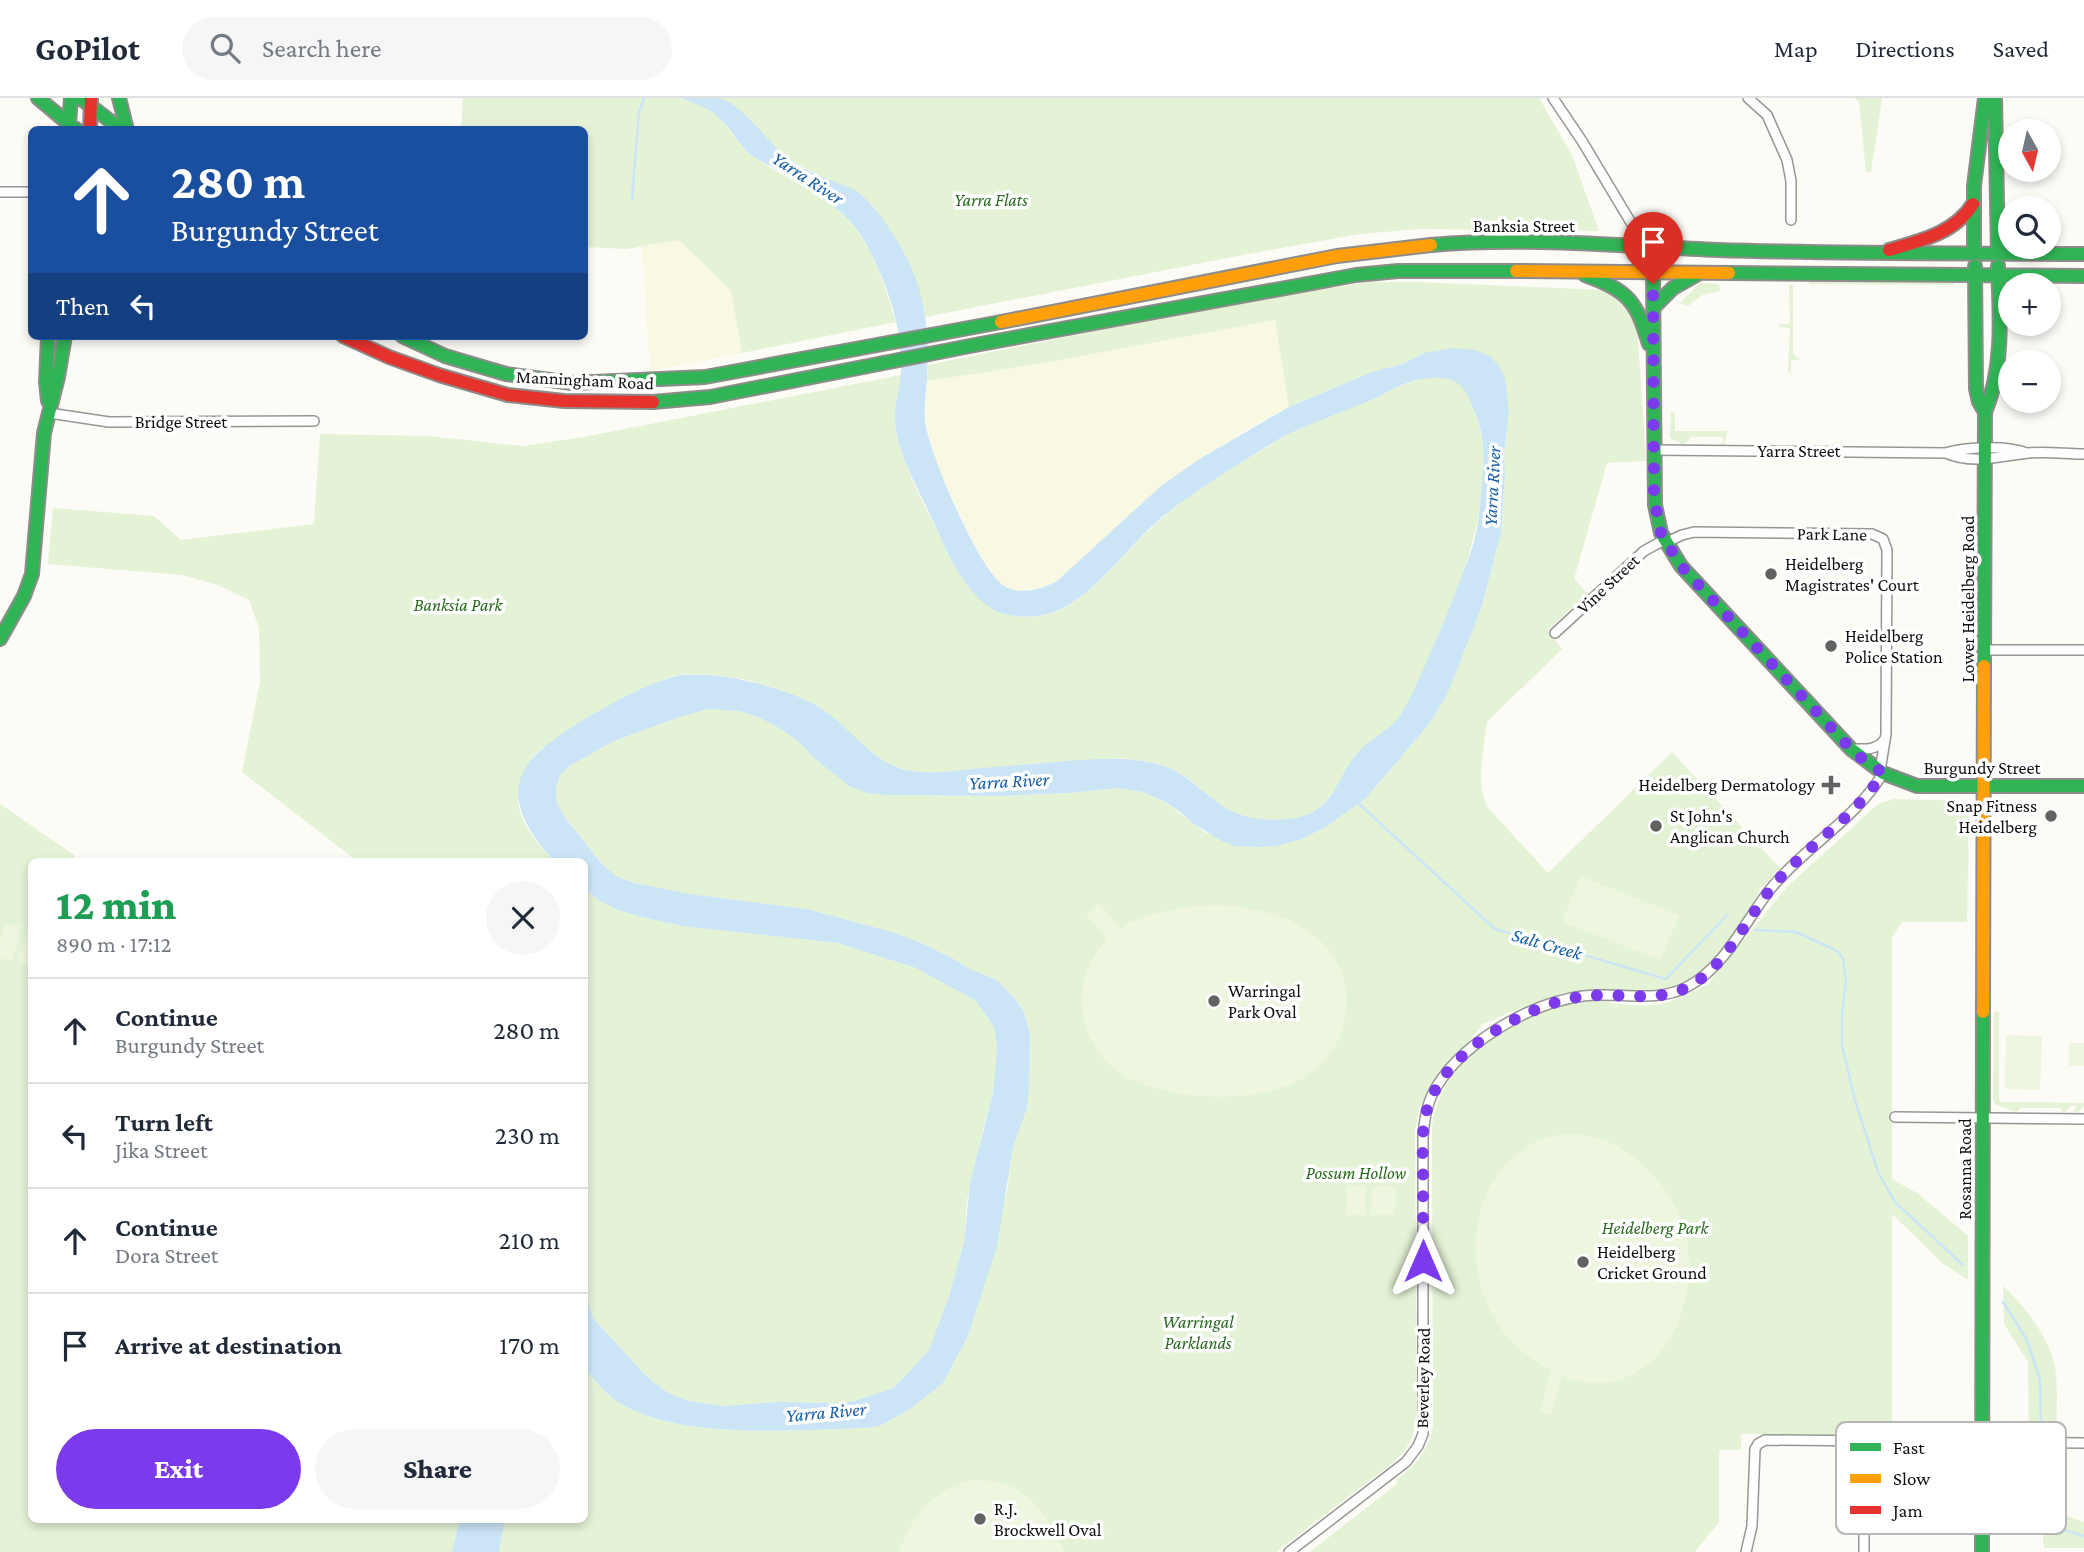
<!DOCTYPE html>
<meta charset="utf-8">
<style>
body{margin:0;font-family:"Crimson Pro",serif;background:#f6f6f7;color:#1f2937;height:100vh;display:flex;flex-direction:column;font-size:26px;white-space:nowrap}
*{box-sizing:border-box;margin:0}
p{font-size:23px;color:#747a83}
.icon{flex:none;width:38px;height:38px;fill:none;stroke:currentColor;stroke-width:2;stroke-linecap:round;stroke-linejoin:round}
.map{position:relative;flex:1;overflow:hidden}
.panel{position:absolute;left:28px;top:760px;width:560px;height:665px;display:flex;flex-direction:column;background:#fff;border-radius:10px;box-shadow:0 4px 10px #0003}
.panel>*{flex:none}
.hud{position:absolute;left:28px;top:28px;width:560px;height:214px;border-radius:10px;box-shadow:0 4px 10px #0003;background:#1a4fa0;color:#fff;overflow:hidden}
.needle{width:46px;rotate:172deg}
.buttons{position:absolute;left:1998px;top:21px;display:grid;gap:14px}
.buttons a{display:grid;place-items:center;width:63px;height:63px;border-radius:50%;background:#fff;box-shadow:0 4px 10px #0003;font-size:35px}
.pin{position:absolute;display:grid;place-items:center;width:60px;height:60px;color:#fff;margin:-72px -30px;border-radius:50% 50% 50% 0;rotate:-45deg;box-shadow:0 0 7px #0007}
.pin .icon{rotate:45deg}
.me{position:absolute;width:77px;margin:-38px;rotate:0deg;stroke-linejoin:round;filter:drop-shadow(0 0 5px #0008)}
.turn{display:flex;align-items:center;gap:24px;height:147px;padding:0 28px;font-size:32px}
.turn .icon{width:91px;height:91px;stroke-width:2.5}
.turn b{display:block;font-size:49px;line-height:60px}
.then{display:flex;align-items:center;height:66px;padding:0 28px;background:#0003;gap:14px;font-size:26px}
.round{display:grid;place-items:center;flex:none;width:74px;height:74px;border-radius:37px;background:#f6f6f7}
.summary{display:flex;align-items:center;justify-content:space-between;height:119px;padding:0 28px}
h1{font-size:42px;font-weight:800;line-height:52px;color:#1e9e55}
.primary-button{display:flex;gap:14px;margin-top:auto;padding:14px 28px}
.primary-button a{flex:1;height:80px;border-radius:42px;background:#7c3aed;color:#fff;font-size:28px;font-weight:800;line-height:80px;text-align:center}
.primary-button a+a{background:#f6f6f7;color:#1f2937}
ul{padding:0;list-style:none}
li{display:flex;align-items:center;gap:21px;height:105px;padding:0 28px;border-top:2px solid #e0e1e3}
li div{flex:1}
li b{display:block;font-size:26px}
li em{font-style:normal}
header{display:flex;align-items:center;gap:42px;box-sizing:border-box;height:98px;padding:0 35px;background:#fff;border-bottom:2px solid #e0e1e3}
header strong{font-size:33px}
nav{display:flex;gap:38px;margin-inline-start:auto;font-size:24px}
.search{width:490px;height:63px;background:#f6f6f7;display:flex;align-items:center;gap:18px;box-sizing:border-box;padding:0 24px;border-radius:38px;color:#747a83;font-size:26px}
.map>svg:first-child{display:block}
.farmland{fill:#f9f8e2}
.green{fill:#e4f2d6}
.pitch{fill:#eef6df}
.water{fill:#cbe5f7}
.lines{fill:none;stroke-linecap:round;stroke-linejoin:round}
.stream{stroke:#cbe5f7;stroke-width:2.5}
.street-casing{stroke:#969694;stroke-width:12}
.fast-casing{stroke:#8d8c8a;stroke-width:16}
.slow-casing{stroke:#8d8c8a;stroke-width:16}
.jam-casing{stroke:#8d8c8a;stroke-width:16}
.street{stroke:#fffefe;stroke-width:9}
.fast{stroke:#30b455;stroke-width:12}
.slow{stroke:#ff9f0a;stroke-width:12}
.jam{stroke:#e5322d;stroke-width:12}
.route{stroke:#7c3aed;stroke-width:12;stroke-dasharray:0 21.6}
.poi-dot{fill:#636260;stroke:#fff;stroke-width:2.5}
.labels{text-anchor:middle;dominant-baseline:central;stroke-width:7;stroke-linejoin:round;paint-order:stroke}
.park-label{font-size:18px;font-style:italic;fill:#296a1e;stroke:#fff}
.street-label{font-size:18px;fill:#101010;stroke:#fff}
.poi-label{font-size:18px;fill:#101010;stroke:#fff;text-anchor:start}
.water-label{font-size:19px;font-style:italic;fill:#155ea5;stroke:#fff}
.key{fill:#fff;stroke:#b7b7b7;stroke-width:2}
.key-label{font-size:19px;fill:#101010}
</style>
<header>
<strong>GoPilot</strong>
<div class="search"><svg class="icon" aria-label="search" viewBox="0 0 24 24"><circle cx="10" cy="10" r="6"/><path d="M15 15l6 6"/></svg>Search here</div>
<nav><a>Map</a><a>Directions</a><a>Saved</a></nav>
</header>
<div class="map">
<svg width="2084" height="1454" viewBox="0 0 2084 1454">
<rect width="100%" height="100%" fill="#fcfbf6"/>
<path class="farmland" d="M679,141L731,193L742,255L650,273L642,149Z
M1275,222L1289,309L1242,334L1161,388L1057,483L1048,488L1021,493L1007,490L998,483L976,451L938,369L926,327L927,283L1038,266Z"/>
<path class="green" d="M463,0H681C690,4 702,6 711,12C727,24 735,44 750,56C773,74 800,85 824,101C869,132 880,175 896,224L742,255L731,193L679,142L626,151L585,149L584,32H461Z
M720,0H1539L1572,57L1599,133L1420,131L1360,136L1248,156L925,219L911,169L871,105L790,62L736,10Z
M1854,0H1882L1871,74H1866L1859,4Z
M1809,183L1954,185L1953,187L1809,186Z
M1371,184H1418L1602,192L1616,197L1624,201L1637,225L1646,363L1607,365L1574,481L1587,495L1547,533L1562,551L1487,624C1484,652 1475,685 1488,710L1548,775L1672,654L1780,770L1761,790L1751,808L1729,842L1710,865L1687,884L1677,888L1659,892L1598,893L1569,896L1521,910L1483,926L1465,948L1441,972L1427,995L1419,1011L1415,1033L1417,1311C1415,1336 1413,1345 1394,1364L1276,1454H499L505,1421H584L585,1270C595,1283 608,1299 623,1307C685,1342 796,1332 866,1330L879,1328L909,1312L943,1285L968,1238L985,1182L1007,1093L1013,1050L1027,1010L1029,993L1030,936L1024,914L1016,902L997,882L970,871L952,860L926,847L896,835L807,811L690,796L634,785L616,778L601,765L563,717L557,705L556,690L560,677L571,667L614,643L677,620L708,611L739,613L758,619L781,631L800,645L814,660L849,688L885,697L1000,698L1071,695L1118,690L1142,694L1164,703L1206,735L1277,748L1302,741L1326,729L1366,700L1429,626L1447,597L1481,511L1501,435L1505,376L1504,357L1509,313L1424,255L1403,266L1372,274L1289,309L1275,222L1038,266L927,283L928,267C1075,237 1222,206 1371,184Z
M1700,185L1719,186L1720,193L1702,197L1688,208L1680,205Z
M1789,187H1793V255L1797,260L1802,262H1791L1790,297L1791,275L1788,274L1790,230L1779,229V226H1790Z
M901,277C899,292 895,307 895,322C896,357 926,409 941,441C963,488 987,528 1046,517C1086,509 1129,447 1161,421C1176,408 1193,396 1209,384C1224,374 1239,366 1254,357C1267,349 1280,340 1293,334C1319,322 1345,313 1370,302C1394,292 1438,264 1462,287C1469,295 1472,305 1475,314C1502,386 1461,488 1431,554C1422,574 1414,596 1401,615C1398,620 1392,628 1387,632C1376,643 1362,647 1353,661C1336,686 1326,718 1291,721C1269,723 1244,722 1225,710C1206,698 1191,679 1170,670C1155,663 1135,662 1119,660C1078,663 1037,665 997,669C968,671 935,678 907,672C870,664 848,627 817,608C801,598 762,585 742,581C726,578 695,574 679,577C650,581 551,637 532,660C527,666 517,697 518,705C521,727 539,747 554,763H357L242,674L260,584L259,530L249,502L218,487L183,477L48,466L53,410L154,418L181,442L314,426L320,336L428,338L523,348L584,339Z
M1671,314L1675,315V333H1728L1724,347H1720L1724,342L1721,339H1691L1684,347L1670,340Z
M1894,701L1969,703L1967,824H1902L1892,839V1081L1917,1095L1968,1138V1182L1942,1165L1892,1116V1337L1741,1336V1352H1719V1424L1695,1454H1310L1398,1385L1396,1382C1415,1368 1429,1352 1433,1328L1432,1027C1434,1018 1435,1009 1439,1001C1460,950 1536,904 1591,902C1600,901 1608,905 1617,906C1629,907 1643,908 1655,907C1670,906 1695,892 1710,886V883L1788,788L1878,706Z
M0,706L74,757L73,763H32V1421H460L452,1454H0Z
M584,791L600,803L618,812L645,820L683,828L838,845L916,870L976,903L994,929L997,949L993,995L983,1031L967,1102L964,1144L949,1198L929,1252L894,1290L854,1303L840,1305L777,1304L723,1308L689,1303L670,1296L649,1281L593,1220L584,1195Z
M1994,913L1999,914V1001L2002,1004L2084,1005V1008L2077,1015L2073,1014L2077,1008H2072L2063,1016L2061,1010H2021L2016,1014L1995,1006L1993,1001Z
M2003,1188C2025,1208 2054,1245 2056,1277C2058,1297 2056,1318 2056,1338H2029L2028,1264L2004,1226Z
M2034,1355H2050L2061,1416L2084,1424V1450H2044Z"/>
<path class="pitch" d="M1580,778L1679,817L1661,862L1562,824Z
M1099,805L1120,830C1181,794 1311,797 1341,873C1348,889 1349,907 1344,925C1339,947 1325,967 1305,979C1259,1007 1171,1004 1125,978C1099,963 1082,934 1082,903C1082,880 1091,858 1107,841L1086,816Z
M5,825L21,829L12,863L0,860V844Z
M28,831L31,832V869L18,865Z
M2006,937L2042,938L2040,992L2005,991Z
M2069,945H2084V968H2069Z
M1564,1036C1592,1035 1617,1045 1638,1063C1662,1082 1680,1109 1686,1139C1699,1194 1673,1274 1609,1284C1592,1286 1577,1283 1562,1279L1551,1317L1540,1314L1551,1273C1529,1260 1510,1245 1496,1223C1454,1156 1477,1049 1564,1036Z
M1347,1088H1365V1117H1347Z
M1372,1088L1396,1089L1395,1117H1371Z
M976,1382C1026,1382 1045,1414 1065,1454H899C911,1417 937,1387 976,1382Z"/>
<path class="water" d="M681,0C693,0 706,0 718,0C740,3 771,48 790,62C808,75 832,82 853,91C873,101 900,145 910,167C927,202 929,243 927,281C926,297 923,314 926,329C932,360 980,476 1006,489C1022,497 1043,491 1057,483L1161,388L1201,360L1289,309L1372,274L1403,266L1424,255L1454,250L1475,252L1490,258L1499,268L1505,280L1509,313L1504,357L1505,376L1501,435L1481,511L1447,597L1429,626L1366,700L1326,729L1302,741L1277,748L1257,749L1235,748L1222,743L1194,726L1179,713L1164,703L1142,694L1118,690L1071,695L1000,698L885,697L867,695L849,688L814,660L800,645L781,631L758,619L739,613L708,611L677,620L614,643L571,667L560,677L556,690L557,705L563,717L601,765L616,778L634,785L690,796L807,811L896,835L926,847L952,860L970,871L997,882L1016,902L1024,914L1030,936L1029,993L1027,1010L1013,1050L997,1148L968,1238L943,1285L909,1312L879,1328L866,1330C796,1332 685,1342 623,1307C608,1299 595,1283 585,1270V1195L593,1220L649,1281L670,1296L689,1303L723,1308L777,1304L840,1305L854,1303L894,1290L929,1252L949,1198L964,1144L970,1085L993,995L997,949L994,929L976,903L916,870L838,845L683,828L645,820L618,812L600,803L585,791L584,763H554C522,728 498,687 543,650C569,628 650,580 683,577C721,573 791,590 822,611C851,630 872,665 907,672C928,677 952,673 973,671C1004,668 1035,666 1066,663C1097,661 1127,658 1158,666C1185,673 1201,694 1224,709C1243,721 1265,723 1287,721C1335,718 1334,680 1360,652C1373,639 1389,633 1400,617C1412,599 1420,578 1429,558C1440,534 1450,509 1459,485C1465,468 1473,452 1476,434C1479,422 1480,408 1481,395C1484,368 1486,343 1476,317C1466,291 1461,278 1430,280C1408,281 1389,294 1369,303C1345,313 1320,322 1295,333C1279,340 1265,350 1250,359C1219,378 1190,397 1162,419C1129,447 1103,487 1065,509C1047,520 1021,521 1001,515C988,510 979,502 970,491C951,467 940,438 927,410C914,383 897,353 895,323C894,305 901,288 901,270C903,228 885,181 865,144C846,109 807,91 774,70C766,66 758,62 751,57C738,46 730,28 716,17C706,8 693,5 681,0Z
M460,1421H505L499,1454H452Z"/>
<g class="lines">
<path class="stream" d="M632,101L639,14L644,0
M1357,704L1495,831L1666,881L1728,816
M1755,832L1796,834L1829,849L1838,854L1843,861L1846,883L1842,917V947L1854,999L1878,1074L1895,1104L1963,1167
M2003,1204L2027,1242L2040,1282L2041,1329
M2040,1360L2053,1420L2061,1431L2084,1438"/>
<defs>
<path id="street" d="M1553,0L1582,43L1645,148
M1748,0L1767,17L1787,62L1791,83V122
M0,94H32
M49,315L109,324L314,323
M1654,352L1945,355C1966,349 2007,347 2027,355
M1946,355C1972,367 2002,358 2028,355C2046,353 2066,356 2084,356
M1665,445L1682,437L1694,434L1872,436L1883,441L1887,452L1886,636L1880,673
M1555,535L1644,453L1664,442
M1985,552H2084
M1851,651C1864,651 1877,653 1885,641
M1895,1019L2084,1021
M1864,1342V1454
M1289,1454L1406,1364L1418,1348L1423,1336V1038C1424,1024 1426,1010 1432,997C1457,947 1529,905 1583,898C1617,893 1655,906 1687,889C1726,869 1746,821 1772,789C1806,748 1856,721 1883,675
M1746,1454L1752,1428L1755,1351L1758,1346L1765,1342L2084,1345"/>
<path id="fast" d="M38,0L69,26V32
M71,0L69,26L77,32
M80,0L122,32
M119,0L127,32
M1995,0L1998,155
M1431,147C1526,139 1622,148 1718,152C1840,156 1962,155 2084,156
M1974,155V88L1985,0
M1975,168L1976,291L1979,304L1985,314
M1653,174L1655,407L1661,435L1681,468L1851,651L1883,675L1917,688H2084
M1729,175L2084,178
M1585,177C1628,193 1636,202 1649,246
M1654,209L1673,190L1698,176
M48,238L46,284L48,303
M402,238L445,258L506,276L572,285L705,279L1001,224
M653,304L710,299L975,247L1356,177L1398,173H1516
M0,541L24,498L32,476L44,335L58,279L65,238
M1984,568L1985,314C2004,269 2000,216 1998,168
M1982,1454L1983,914"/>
<path id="slow" d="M1516,173L1729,175
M1001,224L1337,158L1431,147
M1983,914L1984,568"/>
<path id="jam" d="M90,32L91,0
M1889,152C1920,143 1955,135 1973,106
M343,238L389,259L439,277L508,297L564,303L653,304"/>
</defs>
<use href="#street" class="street-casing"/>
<use href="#fast" class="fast-casing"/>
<use href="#slow" class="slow-casing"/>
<use href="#jam" class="jam-casing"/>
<use href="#street" class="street"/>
<use href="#fast" class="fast"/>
<use href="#slow" class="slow"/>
<use href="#jam" class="jam"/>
</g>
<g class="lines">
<path class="route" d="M1423,1163C1423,1134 1423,1106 1423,1078C1423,1057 1421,1035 1426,1015C1440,956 1523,908 1579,899C1613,893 1651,905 1684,891C1724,873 1746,821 1773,788C1806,748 1855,720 1883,675L1857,657L1839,638L1681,468L1661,435L1654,400L1653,186"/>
</g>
<g class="poi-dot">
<circle cx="1771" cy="476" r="7"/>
<circle cx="1831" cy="548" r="7"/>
<path d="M1827.5 676.5h7v7h7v7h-7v7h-7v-7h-7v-7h7z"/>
<circle cx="2051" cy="718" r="7"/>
<circle cx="1656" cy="728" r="7"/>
<circle cx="1214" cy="903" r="7"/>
<circle cx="1583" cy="1164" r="7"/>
<circle cx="980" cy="1421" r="7"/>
</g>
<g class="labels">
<g class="park-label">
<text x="991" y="102">Yarra Flats</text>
<text x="458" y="507">Banksia Park</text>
<text x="1356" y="1075">Possum Hollow</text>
<text x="1655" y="1130">Heidelberg Park</text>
<text x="1198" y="1224">Warringal<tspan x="1198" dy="21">Parklands</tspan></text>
</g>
<g class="street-label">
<text x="1524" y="128">Banksia Street</text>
<text transform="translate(585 282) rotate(3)">Manningham Road</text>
<text x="181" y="324">Bridge Street</text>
<text x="1799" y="353">Yarra Street</text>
<text transform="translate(1832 436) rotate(1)">Park Lane</text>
<text transform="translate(1608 486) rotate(-43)">Vine Street</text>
<text transform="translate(1968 501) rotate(-90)">Lower Heidelberg Road</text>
<text x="1982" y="670">Burgundy Street</text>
<text transform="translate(1965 1071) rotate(-90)">Rosanna Road</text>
<text transform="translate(1423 1280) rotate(-89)">Beverley Road</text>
</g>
<g class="poi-label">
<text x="1785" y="466">Heidelberg<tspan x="1785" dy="21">Magistrates' Court</tspan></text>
<text x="1845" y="538">Heidelberg<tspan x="1845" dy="21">Police Station</tspan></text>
<text x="1815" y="687" text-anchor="end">Heidelberg Dermatology</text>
<text x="2037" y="708" text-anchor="end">Snap Fitness<tspan x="2037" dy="21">Heidelberg</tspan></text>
<text x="1670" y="718">St John's<tspan x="1670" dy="21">Anglican Church</tspan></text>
<text x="1228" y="893">Warringal<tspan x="1228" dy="21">Park Oval</tspan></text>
<text x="1597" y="1154">Heidelberg<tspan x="1597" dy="21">Cricket Ground</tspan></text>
<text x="994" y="1411">R.J.<tspan x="994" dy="21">Brockwell Oval</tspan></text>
</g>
<g class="water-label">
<text transform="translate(808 80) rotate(33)">Yarra River</text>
<text transform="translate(1492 388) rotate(-87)">Yarra River</text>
<text transform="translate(1009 683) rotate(-3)">Yarra River</text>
<text transform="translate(1547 846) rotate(16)">Salt Creek</text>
<text transform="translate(826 1314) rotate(-5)">Yarra River</text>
</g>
</g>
<rect x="1836" y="1324" width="230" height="112" rx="10" class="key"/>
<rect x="1850" y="1345" width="31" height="8" fill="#30b455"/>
<rect x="1850" y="1376" width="31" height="9" fill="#ff9f0a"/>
<rect x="1850" y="1408" width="31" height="8" fill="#e5322d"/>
<g class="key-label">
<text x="1893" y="1356">Fast</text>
<text x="1893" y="1387">Slow</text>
<text x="1893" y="1419">Jam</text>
</g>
</svg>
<div class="buttons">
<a><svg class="needle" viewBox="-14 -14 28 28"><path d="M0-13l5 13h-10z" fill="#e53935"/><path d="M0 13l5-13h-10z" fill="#747a83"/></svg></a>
<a><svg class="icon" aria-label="search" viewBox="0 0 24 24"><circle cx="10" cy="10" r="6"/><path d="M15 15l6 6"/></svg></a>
<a>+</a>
<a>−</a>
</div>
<div class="pin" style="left:1653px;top:186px;background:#d93025"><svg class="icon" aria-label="arrive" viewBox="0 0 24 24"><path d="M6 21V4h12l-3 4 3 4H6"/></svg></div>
<svg class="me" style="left:1423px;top:1163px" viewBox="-20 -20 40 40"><path d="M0-17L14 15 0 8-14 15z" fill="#7c3aed" stroke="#fff" stroke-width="4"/></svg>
<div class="hud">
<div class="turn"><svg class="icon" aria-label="ahead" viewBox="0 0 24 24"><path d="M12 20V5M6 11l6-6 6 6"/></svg><div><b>280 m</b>Burgundy Street</div></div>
<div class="then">Then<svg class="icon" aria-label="left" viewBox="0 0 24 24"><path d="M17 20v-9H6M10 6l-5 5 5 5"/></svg></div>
</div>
<section class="panel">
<div class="summary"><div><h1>12 min</h1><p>890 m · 17:12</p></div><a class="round"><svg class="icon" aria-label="close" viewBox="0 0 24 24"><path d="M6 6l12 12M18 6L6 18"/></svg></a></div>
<ul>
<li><svg class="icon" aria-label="ahead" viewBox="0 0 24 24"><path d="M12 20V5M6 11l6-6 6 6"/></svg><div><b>Continue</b><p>Burgundy Street</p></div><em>280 m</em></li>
<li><svg class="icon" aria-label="left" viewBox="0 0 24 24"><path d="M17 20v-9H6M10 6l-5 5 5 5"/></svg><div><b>Turn left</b><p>Jika Street</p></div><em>230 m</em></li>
<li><svg class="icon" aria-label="ahead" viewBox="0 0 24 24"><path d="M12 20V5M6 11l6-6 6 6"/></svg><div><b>Continue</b><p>Dora Street</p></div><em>210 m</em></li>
<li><svg class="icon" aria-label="arrive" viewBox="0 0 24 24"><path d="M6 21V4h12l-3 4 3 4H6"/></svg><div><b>Arrive at destination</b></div><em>170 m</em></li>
</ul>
<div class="primary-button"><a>Exit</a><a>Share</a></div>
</section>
</div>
